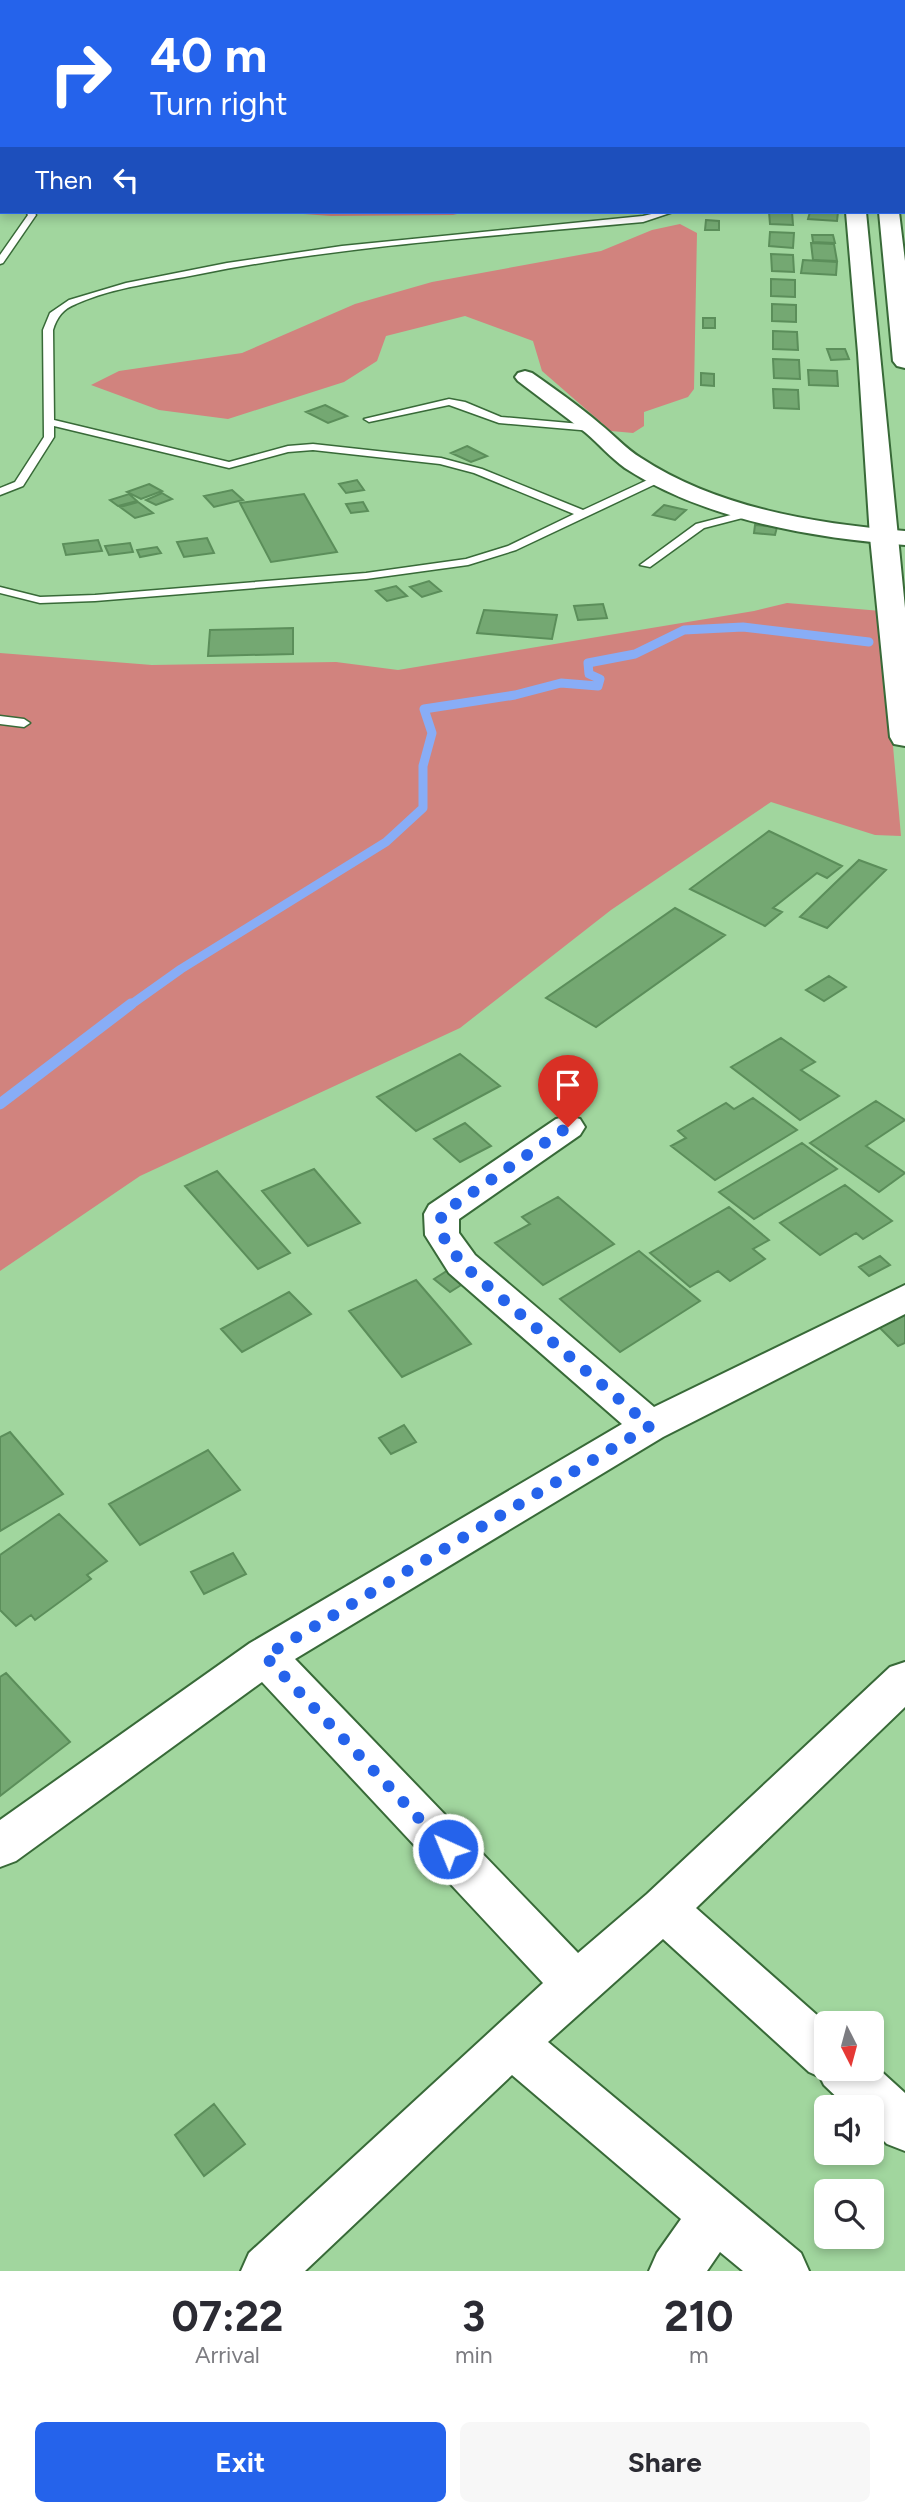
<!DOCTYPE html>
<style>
body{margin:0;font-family:Figtree,sans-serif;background:#f7f7f7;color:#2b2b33;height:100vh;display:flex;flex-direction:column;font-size:26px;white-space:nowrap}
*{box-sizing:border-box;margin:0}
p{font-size:23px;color:#7c7c81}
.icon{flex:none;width:38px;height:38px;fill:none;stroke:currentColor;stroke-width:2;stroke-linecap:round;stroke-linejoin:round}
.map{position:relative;height:2271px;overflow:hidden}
.panel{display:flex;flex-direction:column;background:#fff;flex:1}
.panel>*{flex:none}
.top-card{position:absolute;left:0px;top:0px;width:906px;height:214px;box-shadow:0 4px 10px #0003;background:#2563eb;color:#fff;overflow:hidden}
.needle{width:46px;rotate:174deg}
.controls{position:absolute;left:814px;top:2011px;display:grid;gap:14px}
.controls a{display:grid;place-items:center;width:70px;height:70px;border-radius:10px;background:#fff;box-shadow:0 4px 10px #0003;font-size:35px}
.pin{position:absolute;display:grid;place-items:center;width:60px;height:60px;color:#fff;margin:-72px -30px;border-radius:50% 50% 50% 0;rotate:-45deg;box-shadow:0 0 7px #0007}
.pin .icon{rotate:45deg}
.me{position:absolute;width:77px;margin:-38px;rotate:316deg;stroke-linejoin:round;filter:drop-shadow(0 0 5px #0008)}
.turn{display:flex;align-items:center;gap:24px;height:147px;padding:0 35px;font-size:32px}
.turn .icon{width:91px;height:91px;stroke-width:2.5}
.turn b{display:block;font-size:49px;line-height:60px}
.then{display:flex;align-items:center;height:66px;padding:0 35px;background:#0003;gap:14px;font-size:26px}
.eta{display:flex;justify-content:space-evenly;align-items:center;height:119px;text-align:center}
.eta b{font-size:42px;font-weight:700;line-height:49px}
.primary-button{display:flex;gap:14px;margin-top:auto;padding:14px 35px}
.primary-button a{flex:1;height:80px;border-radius:10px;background:#2563eb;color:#fff;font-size:28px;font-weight:700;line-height:80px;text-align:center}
.primary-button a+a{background:#f7f7f7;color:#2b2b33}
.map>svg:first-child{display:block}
.green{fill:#d1837e}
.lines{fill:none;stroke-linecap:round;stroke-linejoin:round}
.stream-far1{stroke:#88adf6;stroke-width:9}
.stream{stroke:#88adf6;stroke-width:11}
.building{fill:#74a872;stroke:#5b8e5a;stroke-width:2}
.service-casing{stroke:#386a38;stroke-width:3}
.minor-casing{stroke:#386a38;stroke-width:4}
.tertiary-casing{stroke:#386a38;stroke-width:4}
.service{fill:#fff;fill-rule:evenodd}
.minor{fill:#fff;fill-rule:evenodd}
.tertiary{fill:#fff;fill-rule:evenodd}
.route{stroke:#2563eb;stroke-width:12;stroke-dasharray:0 21.6}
</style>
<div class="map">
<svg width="905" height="2271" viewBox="0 0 905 2271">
<rect width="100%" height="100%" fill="#a1d69e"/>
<path class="green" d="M0,0H642L646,2H2V163Z
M276,212H465L453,215L331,216Z
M680,224L697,233L694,389L688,397L644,412V426L633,433L611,431L542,371L533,341L465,316L386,336L377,361L344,382L228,419L159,410L91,385L119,371L242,353L355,304L432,282L601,251L652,230Z
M787,603L881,611L901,836L875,835L771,802L611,910L460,1028L140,1176L0,1271V653L152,665L336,662L398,670L754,611Z"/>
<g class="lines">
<path class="stream-far1" d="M129,1006L181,969L386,842L423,808V766L432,733L424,709L515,695L561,683L598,686L600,679L589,674L588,663L635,654L684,630L743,627L869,642"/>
<path class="stream" d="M0,1104L131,1004"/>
</g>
<path class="building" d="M769,212H792L793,225L770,224Z
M810,212H838L837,221L808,219Z
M706,220L719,221V230H705Z
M770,232L794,233L793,248L769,246Z
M812,235H833L835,243L813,242Z
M811,243L834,244L837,261L813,260Z
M771,254L793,255L794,272L772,271Z
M803,260L837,262L836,275L801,273Z
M771,279L795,280V297L771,296Z
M772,304L796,305V322L772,321Z
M703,318H715V328H703Z
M773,331L797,332L798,350L773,349Z
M827,349H845L849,359L831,360Z
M773,359L799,360L800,379L774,378Z
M808,370L837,371L838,386L809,385Z
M701,373L714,374V386L701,385Z
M773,389L798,390L799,409L774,408Z
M325,405L347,416L328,423L306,412Z
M467,446L487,456L471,462L451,453Z
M357,480L364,490L346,493L339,484Z
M149,484L162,491L141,499L127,492Z
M232,490L243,500L214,507L204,496Z
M162,493L172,499L156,505L146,500Z
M129,494L137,501L118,506L110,500Z
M304,494L337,552L271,562L240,503Z
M138,502L153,513L135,518L120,507Z
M363,502L368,511L351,513L346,504Z
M664,505L686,510L675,520L653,515Z
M755,525L777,527L775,535L754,533Z
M207,538L214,553L184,557L177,542Z
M98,540L102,551L66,555L63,544Z
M130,543L133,552L109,555L105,546Z
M157,547L161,553L140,557L137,550Z
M429,581L441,591L422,597L410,587Z
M396,586L407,596L387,601L376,591Z
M603,604L607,618L578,620L574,606Z
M484,610L557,615L552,639L477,633Z
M293,628V654L208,656L210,630Z
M769,831L842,866L827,878L817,873L773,908L782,912L765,926L690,889Z
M859,860L886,870L827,928L800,917Z
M675,908L725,935L596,1027L546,998Z
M829,976L846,987L824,1001L806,990Z
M781,1038L815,1062L801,1070L839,1096L800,1120L731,1067Z
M460,1054L500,1086L416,1131L377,1097Z
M753,1098L797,1130L715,1180L671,1146L686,1138L678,1131L726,1103L734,1109Z
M876,1101L905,1120L866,1146L905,1173L879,1192L810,1143Z
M465,1123L491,1146L460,1162L434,1139Z
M802,1143L837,1169L754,1219L719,1192Z
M314,1169L360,1223L308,1246L262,1191Z
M217,1171L290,1253L258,1269L185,1186Z
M845,1185L892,1221L863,1239L856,1233L820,1255L780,1223Z
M558,1197L614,1244L543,1285L495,1243L530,1224L522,1217Z
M729,1207L769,1240L753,1249L765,1259L730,1281L718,1271L690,1287L650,1253Z
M639,1251L700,1301L620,1352L560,1299Z
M880,1256L890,1265L869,1276L859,1267Z
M453,1267L469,1280L450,1292L434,1279Z
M416,1280L471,1344L402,1377L349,1311Z
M289,1292L311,1314L242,1352L221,1329Z
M905,1315V1343L898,1346L879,1327Z
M404,1425L416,1442L391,1454L379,1438Z
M10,1432L63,1494L0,1531V1437Z
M208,1450L240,1490L140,1545L109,1504Z
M59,1514L107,1561L87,1575L91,1579L35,1620L31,1615L16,1626L0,1610V1555Z
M233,1553L246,1574L204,1594L191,1572Z
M6,1673L70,1742L0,1796V1677Z
M214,2104L245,2144L204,2176L175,2135Z"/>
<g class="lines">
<defs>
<path id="service" d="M713,0H719V2H713Z
M0,194H2V198H0Z
M26,212H34L36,215L3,263L0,264V255L28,215Z
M660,212H673L643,222C495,236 346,245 200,274C160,282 114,287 76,304C63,309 57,317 53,330L54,420L229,462L288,446L313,444L441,458L482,469L583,510L656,476H664V480L516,550L468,565L366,579L95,601L40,603L0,593V587L40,597L95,595L366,573L466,559L508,546L574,514L474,473L440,464L313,450L288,452L229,468L54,426V437L23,486L0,495V488L15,482L44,437L43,330L50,313L69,300L126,283L227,263L342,246L643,216Z
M449,399L465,402L501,417L592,425L597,428L592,431L499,423L449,405L369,422L364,419Z
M754,509L758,510V514L704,528L650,567L640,565L696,524Z
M0,716L24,719L30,723L24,727L0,724Z"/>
<path id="minor" d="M525,371L532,373C555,389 579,406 600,424C614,435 626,449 641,458C717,508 816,524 905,531V545C812,538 705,520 625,468C611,458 599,444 586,433C564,415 540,398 518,381L515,377L518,373Z
M568,1116L580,1119L585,1127L580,1135L459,1219V1233L475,1255L654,1407L905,1285V1314L663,1437L295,1659L578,1953L647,1894L890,1667L905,1662V1707L696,1908L826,2023V2068H872V2063L905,2093V2151L887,2144L872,2129V2107H847L824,2085L820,2077L809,2072L663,1939L548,2042L801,2253L809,2271H743L720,2252L707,2271H649L657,2253L681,2219L512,2075L305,2271H241L249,2253L543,1983L262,1682L16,1861L0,1867V1820L250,1643L622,1424L449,1273L425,1235L424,1214L429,1205L556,1119Z"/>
<path id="tertiary" d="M843,0H859V2H843Z
M846,212H866L905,608V746L894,744L890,737L870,537L858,353Z
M879,212H899L905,261V368L897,366L893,361Z"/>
</defs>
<use href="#service" class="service-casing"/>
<use href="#minor" class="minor-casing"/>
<use href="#tertiary" class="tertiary-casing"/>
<use href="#service" class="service"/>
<use href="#minor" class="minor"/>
<use href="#tertiary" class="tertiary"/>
</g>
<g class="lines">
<path class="route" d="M448,1849L265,1656L650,1426L462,1264L442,1235L441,1214L568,1127"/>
</g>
</svg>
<div class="controls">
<a><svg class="needle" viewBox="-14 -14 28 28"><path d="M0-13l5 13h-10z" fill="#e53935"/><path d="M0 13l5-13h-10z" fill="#7c7c81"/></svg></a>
<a><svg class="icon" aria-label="sound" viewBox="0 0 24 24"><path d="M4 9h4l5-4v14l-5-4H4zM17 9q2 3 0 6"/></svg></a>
<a><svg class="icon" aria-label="search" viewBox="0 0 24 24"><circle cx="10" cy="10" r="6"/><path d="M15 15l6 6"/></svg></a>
</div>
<div class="pin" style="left:568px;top:1127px;background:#d93025"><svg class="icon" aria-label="arrive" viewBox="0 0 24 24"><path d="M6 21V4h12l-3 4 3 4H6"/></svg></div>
<svg class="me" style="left:448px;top:1849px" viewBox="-20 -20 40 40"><circle r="17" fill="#2563eb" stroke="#fff" stroke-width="3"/><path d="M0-11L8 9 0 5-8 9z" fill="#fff"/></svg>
<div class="top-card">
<div class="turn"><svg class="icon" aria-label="right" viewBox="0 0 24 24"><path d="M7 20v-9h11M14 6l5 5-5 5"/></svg><div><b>40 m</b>Turn right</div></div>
<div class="then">Then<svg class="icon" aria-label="left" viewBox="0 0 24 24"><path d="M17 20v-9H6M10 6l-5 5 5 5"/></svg></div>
</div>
</div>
<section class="panel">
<div class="eta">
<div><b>07:22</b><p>Arrival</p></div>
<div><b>3</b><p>min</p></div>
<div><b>210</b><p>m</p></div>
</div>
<div class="primary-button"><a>Exit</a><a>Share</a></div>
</section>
